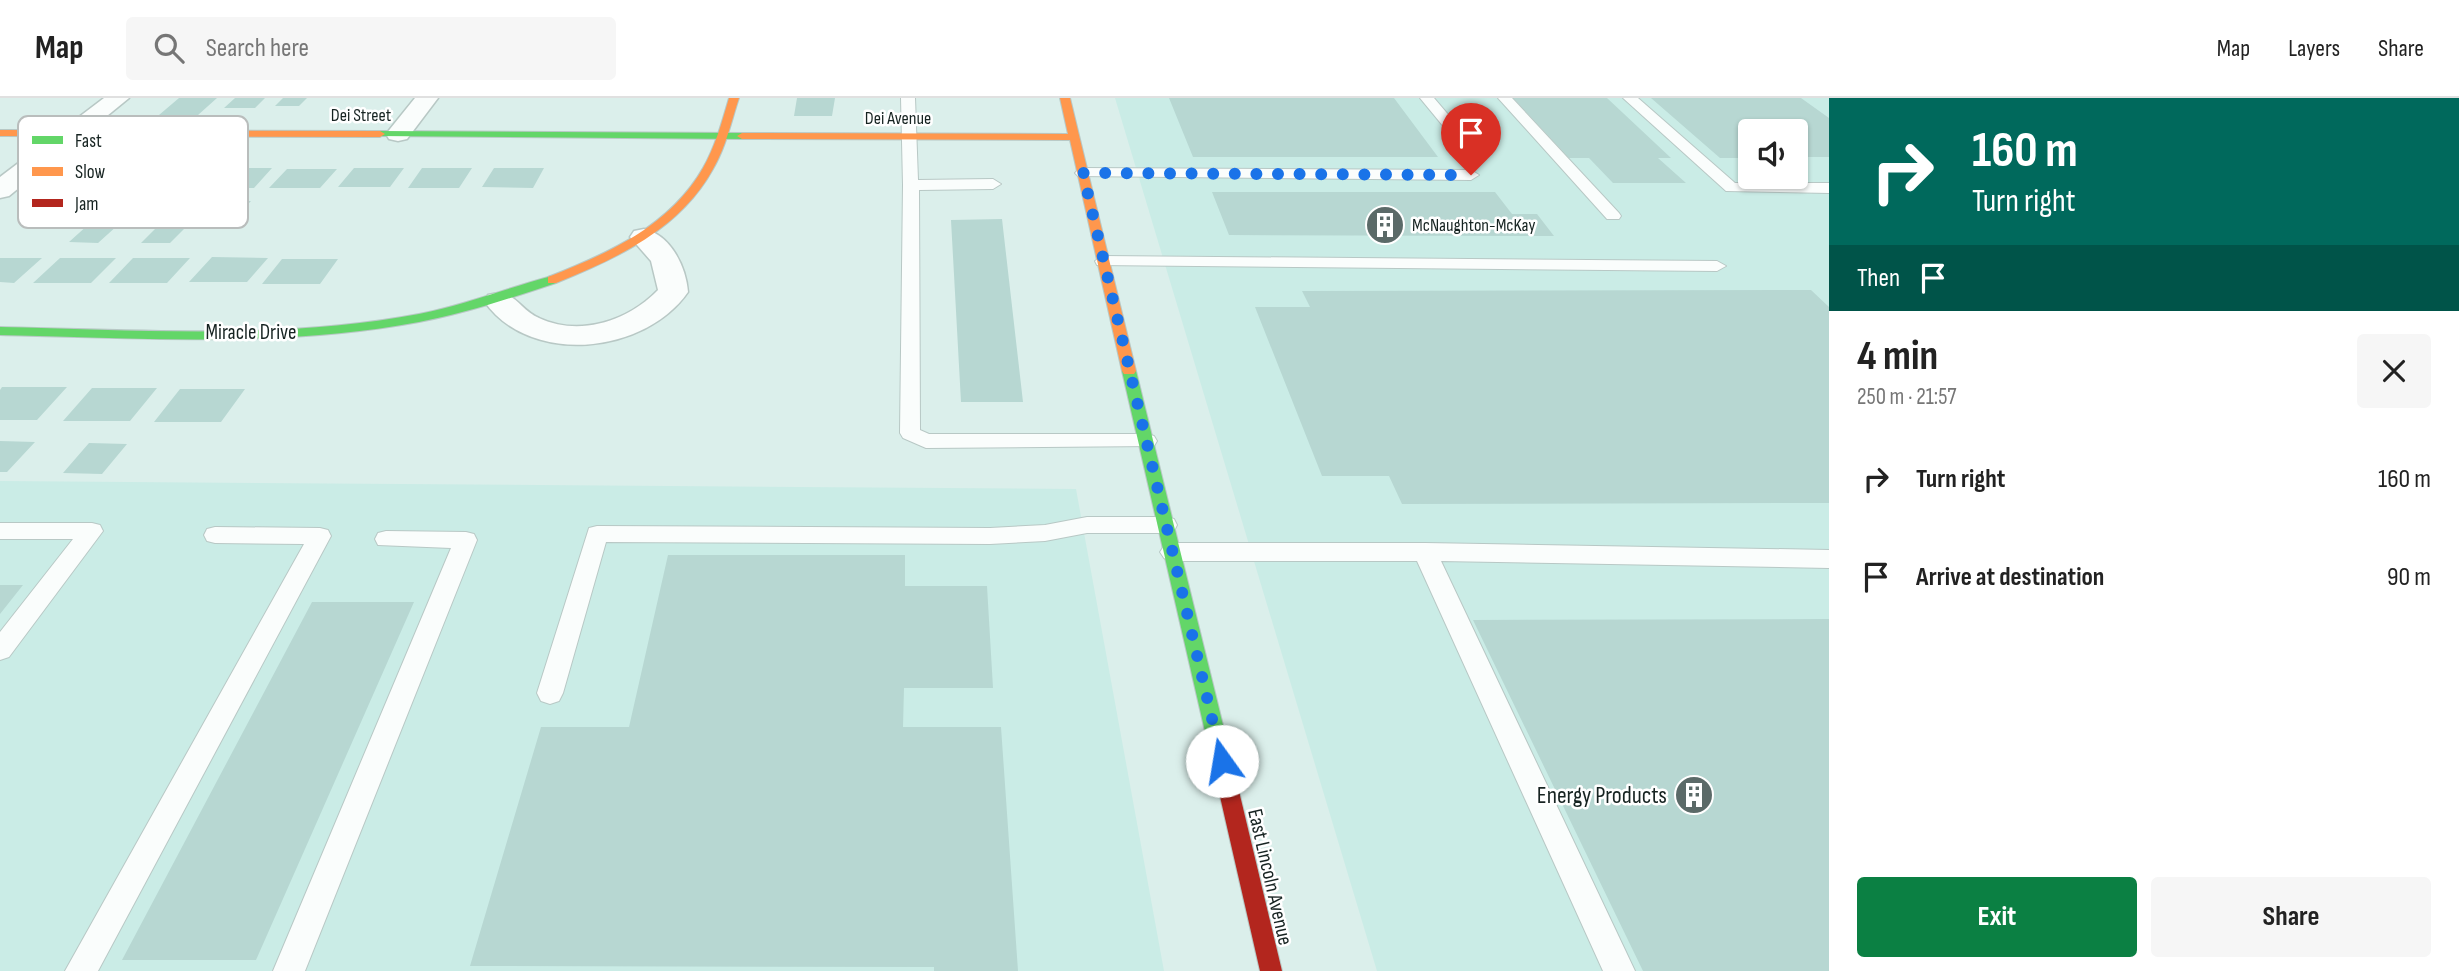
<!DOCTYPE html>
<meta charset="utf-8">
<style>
body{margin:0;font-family:"Sofia Sans Condensed",sans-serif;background:#f6f6f6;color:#222;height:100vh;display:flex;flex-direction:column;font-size:26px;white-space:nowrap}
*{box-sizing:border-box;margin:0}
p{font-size:23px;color:#767676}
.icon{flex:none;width:38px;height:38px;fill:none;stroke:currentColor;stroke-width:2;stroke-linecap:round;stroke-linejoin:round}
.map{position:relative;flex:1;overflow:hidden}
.side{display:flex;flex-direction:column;background:#fff;width:630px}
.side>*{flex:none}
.top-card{background:#00695c;color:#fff;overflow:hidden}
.tools{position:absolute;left:1738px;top:21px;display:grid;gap:14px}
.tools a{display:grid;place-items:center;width:70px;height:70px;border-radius:7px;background:#fff;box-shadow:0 2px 5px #0004;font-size:35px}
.pin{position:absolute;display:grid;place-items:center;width:60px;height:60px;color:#fff;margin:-72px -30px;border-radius:50% 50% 50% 0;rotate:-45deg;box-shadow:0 0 7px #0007}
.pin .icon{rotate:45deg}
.me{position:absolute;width:77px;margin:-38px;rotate:347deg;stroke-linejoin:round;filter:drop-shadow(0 0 5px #0008)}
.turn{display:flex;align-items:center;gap:24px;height:147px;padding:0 28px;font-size:32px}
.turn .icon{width:91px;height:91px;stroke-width:2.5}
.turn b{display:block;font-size:49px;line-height:60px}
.then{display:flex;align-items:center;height:66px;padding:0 28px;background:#0003;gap:14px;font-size:26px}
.round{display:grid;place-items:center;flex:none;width:74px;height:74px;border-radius:7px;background:#f6f6f6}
.summary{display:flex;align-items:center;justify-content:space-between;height:119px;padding:0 28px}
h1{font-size:42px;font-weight:700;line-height:52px}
.action{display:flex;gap:14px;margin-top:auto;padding:14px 28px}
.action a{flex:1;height:80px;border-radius:7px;background:#0b8043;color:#fff;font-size:28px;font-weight:700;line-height:80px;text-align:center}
.action a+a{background:#f6f6f6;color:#222}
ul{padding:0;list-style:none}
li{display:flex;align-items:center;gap:21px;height:98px;padding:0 28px}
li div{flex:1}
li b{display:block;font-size:26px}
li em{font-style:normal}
header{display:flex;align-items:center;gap:42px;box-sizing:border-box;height:98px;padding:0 35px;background:#fff;border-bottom:2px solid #e0e0e0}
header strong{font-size:33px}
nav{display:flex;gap:38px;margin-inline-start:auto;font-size:24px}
.search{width:490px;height:63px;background:#f6f6f6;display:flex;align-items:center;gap:18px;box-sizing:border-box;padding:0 24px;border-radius:7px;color:#767676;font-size:26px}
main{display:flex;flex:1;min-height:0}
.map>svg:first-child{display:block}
.built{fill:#caece6;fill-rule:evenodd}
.building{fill:#b7d7d2}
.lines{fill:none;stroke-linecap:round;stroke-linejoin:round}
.lane-casing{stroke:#b8c8c5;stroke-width:2}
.street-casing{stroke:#b8c8c5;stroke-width:3}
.fast-casing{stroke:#b8c8c5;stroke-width:2}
.slow-casing{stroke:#b8c8c5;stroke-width:2}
.jam-casing{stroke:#b8c8c5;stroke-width:2}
.lane{fill:#fafdfc;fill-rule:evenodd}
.street{fill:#fafdfc;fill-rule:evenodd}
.fast{fill:#63d668;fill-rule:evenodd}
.slow{fill:#ff974d;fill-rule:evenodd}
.jam{fill:#b3261e;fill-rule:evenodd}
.route{stroke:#1a73e8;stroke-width:12;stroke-dasharray:0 21.6}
.labels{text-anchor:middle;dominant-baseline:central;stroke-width:5;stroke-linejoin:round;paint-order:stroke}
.far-street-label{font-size:18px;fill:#162321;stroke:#fff}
.far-poi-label{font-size:18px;fill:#162321;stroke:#fff;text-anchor:start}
.street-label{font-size:21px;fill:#162321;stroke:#fff}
.near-poi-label{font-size:24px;fill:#162321;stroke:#fff;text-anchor:end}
.key{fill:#fff;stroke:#b9bdbc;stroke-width:2}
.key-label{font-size:19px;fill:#162321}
</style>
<header>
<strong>Map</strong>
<div class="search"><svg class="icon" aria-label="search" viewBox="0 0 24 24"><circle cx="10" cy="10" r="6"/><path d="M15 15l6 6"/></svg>Search here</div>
<nav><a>Map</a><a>Layers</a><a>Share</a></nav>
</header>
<main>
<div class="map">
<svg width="1829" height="873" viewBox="0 0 1829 873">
<rect width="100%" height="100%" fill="#dbefeb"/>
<path class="built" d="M1115,0H1829V873H1377ZM1750,33H1796V79H1750Z
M0,383L1076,391L1164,873H0Z"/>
<path class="building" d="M179,0H217L198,17H159Z
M235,0H265L255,10H224Z
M283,0H307L299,8H275Z
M797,0H835L832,18H794Z
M1169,0H1394L1438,59H1193Z
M1513,0H1607L1671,60H1658L1686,85H1613L1589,60H1569Z
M1651,0H1801L1829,20V59H1796V33H1750V60H1720Z
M222,70H272L254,90H203Z
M354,70H404L390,89H338Z
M422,70H472L459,90H408Z
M494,70H544L533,90L482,89Z
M287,71H337L320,90H269Z
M1212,94H1495L1512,116H1537L1554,138L1229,137Z
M222,102L251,103L235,120L206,119Z
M1002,121L1023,304H961L951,122Z
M89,126L118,127L98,145L69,144Z
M159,127H188L170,145H141Z
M212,159L268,160L247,184H189Z
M0,160H42L14,185L0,184Z
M60,160H116L91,185H33Z
M133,160H190L167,185H109Z
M282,161H338L320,186H262Z
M1811,192L1829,209V405L1402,406L1389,378H1322L1255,209H1310L1302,193Z
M2,289H67L37,322H0V292Z
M92,290H157L130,323H63Z
M180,291H245L221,324H154Z
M0,343L35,344L7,374H0Z
M89,345L127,346L102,376L63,375Z
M668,457H905V488H987L993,590H904L903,629H1001L1018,873H934V869L470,868L541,629H629Z
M0,487H23L0,516Z
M312,504H414L256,862H122Z
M1829,521V873H1643L1473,522Z"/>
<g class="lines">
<defs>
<path id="lane" d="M901,0H915L918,82L993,81L1001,86L993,91L919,92L920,332L929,336H1147L1154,338L1157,343L1154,348L926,350L903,340L900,335L903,87Z
M1420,0H1434L1463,34V40H1453Z
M1498,0H1512L1619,115L1621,118L1619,121H1607Z
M1623,0H1638L1735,85H1829V95L1726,93Z
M1083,70L1471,72L1479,77L1471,82L1078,78L1075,75L1078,72Z
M1103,158L1717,163L1726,168L1717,173L1097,167L1095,163Z
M1087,419H1166L1174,421L1177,427L1174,433L1166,435H1087L1045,443L990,446L606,444L563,595L559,603L550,606L541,603L537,595L589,430L597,428L990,430L1045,427Z
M0,425H92L100,427L103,433L9,559L0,562V534L73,441H0Z
M215,429L320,430L328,432L331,438L98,873H65L304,446L215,445L207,443L204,437L207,431Z
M386,433L466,434L474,436L477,442L305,873H273L451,450L378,447L375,441L378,435Z
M1172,445H1425L1829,452V470L1441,463L1635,873H1603L1417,463H1172L1164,460L1160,454L1164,448Z"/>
<path id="street" d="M104,0H129L9,98L0,100V79Z
M415,0H438L407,41L398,43L389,41L386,36Z
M644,131C671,137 686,169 688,194C645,256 530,269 484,203L488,197C516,190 518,211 539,220C580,239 628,223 658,192L651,163L630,139L634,133Z"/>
<path id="fast" d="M380,33L742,35L747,38L742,41L377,38V34Z
M552,178L556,179V185C511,200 466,215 419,224C281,250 139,240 0,237V229C139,232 282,242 419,216C465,207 507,190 552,178Z
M1129,269L1136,273L1233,668L1230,674L1223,677L1216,674L1213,668L1122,273Z"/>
<path id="slow" d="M729,0H739C731,24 726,49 713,71C680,131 618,160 556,185H548V179C607,156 670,128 703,70C715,49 722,24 729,0Z
M1060,0H1070L1136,273L1134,276H1124L1122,273L1070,42L742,41L737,38L742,35L1068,36Z
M0,32L380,33L385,36L380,39L0,38Z"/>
<path id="jam" d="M1223,659L1230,662L1233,668L1282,873H1260L1213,668L1216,662Z"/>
</defs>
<use href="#lane" class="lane-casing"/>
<use href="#street" class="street-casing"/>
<use href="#fast" class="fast-casing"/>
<use href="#slow" class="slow-casing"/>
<use href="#jam" class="jam-casing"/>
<use href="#lane" class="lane"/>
<use href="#street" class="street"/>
<use href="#fast" class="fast"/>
<use href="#slow" class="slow"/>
<use href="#jam" class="jam"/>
</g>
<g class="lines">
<path class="route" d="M1222,663L1083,75L1471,77"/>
</g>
<defs>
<symbol id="building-disc" viewBox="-11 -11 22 22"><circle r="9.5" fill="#5b6a68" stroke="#fff"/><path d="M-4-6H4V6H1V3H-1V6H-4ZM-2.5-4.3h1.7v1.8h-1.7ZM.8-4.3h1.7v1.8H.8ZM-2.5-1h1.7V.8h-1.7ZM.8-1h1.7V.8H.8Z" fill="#fff"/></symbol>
</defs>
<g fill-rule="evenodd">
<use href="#building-disc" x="1363" y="105" width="44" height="44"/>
<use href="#building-disc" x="1672" y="675" width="44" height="44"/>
</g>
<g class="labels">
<g class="far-street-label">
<text x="361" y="17">Dei Street</text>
<text x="898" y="20">Dei Avenue</text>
</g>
<g class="far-poi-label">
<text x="1412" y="127">McNaughton-McKay</text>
</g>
<g class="street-label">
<text x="251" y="234">Miracle Drive</text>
<text transform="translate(1270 779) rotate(77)">East Lincoln Avenue</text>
</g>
<g class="near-poi-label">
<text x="1667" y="697">Energy Products</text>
</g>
</g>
<rect x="18" y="18" width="230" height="112" rx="10" class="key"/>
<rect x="32" y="38" width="31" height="8" fill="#63d668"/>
<rect x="32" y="69" width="31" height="9" fill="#ff974d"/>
<rect x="32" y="101" width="31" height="8" fill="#b3261e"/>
<g class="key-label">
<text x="75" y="49">Fast</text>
<text x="75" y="80">Slow</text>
<text x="75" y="112">Jam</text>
</g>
</svg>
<div class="tools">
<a><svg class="icon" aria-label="sound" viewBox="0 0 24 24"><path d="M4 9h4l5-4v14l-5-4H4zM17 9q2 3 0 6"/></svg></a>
</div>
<div class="pin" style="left:1471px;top:77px;background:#d93025"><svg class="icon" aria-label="arrive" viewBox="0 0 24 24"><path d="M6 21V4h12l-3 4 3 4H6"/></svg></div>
<svg class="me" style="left:1222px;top:663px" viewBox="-20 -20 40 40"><circle r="19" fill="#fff"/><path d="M0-13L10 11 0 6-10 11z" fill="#1a73e8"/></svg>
</div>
<section class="side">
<div class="top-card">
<div class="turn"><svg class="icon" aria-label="right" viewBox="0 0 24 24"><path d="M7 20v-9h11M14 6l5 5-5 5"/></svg><div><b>160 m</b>Turn right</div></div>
<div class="then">Then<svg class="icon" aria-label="arrive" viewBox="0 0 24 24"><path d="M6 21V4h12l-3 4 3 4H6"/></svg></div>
</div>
<div class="summary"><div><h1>4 min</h1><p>250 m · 21:57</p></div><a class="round"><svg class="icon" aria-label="close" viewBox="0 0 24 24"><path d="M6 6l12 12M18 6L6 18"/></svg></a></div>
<ul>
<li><svg class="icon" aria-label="right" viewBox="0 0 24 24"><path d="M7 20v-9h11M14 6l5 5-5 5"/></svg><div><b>Turn right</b></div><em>160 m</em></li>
<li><svg class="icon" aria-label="arrive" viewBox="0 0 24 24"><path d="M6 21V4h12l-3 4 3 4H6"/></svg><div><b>Arrive at destination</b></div><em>90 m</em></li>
</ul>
<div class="action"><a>Exit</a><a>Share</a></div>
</section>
</main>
